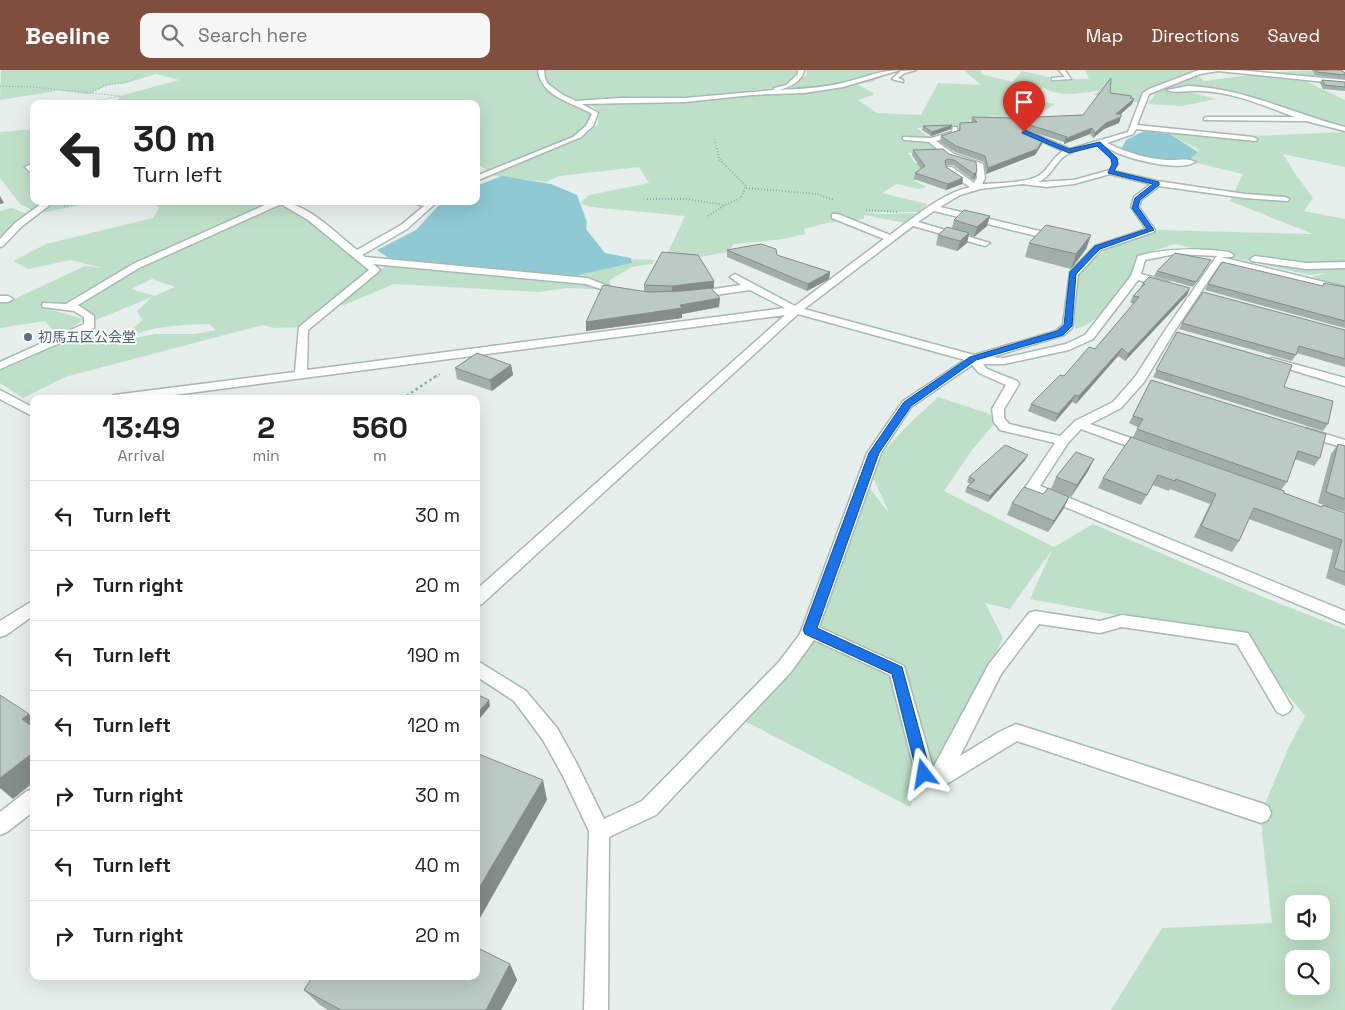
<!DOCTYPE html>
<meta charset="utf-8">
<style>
body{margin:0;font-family:"Space Grotesk","Noto Sans JP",sans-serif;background:#f6f6f6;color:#222;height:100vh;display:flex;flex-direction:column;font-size:19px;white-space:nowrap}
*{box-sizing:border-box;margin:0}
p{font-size:16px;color:#767676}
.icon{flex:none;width:28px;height:28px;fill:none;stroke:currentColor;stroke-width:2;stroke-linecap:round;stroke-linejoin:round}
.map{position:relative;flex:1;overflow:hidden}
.drawer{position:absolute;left:30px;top:325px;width:450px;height:585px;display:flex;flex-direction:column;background:#fff;border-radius:10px;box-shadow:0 5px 20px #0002}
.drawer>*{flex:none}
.hud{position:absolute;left:30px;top:30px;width:450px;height:105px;border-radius:10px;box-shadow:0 5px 20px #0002;background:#fff;color:#222;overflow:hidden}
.tools{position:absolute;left:1285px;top:825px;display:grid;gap:10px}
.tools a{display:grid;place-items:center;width:45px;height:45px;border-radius:10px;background:#fff;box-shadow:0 5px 20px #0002;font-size:25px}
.pin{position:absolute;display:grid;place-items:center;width:42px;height:42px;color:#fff;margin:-51px -21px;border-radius:50% 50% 50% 0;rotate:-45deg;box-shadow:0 0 5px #0007}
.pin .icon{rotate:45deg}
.me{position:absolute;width:55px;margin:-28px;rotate:346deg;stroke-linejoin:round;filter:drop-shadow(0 0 4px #0008)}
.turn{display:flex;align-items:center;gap:18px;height:105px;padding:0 20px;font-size:22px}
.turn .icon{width:65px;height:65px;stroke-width:2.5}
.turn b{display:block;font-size:35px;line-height:42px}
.eta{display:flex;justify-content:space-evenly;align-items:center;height:85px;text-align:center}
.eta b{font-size:30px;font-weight:600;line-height:35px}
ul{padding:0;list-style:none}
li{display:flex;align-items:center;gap:15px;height:70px;padding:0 20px;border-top:1px solid #e0e0e0}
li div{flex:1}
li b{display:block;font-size:19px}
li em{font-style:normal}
header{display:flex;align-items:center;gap:30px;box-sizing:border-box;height:70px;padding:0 25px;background:#804e3d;color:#fff}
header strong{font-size:24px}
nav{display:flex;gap:28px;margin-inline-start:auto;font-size:18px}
.search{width:350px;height:45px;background:#f6f6f6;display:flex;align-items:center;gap:12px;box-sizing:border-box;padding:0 18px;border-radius:10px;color:#767676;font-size:19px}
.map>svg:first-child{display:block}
.green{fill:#bfe0c8;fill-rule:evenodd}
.water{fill:#8ec9d4}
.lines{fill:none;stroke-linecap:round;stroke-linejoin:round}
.minor-casing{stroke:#a8b8b2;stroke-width:3}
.path-far2{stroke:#86b3a5;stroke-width:1;stroke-dasharray:1 2;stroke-linecap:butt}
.path-far1{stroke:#86b3a5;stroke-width:2;stroke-dasharray:1 2;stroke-linecap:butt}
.path{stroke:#86b3a5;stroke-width:2.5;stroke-dasharray:2.5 3;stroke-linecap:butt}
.minor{fill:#fff;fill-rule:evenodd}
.wall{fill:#a1aea9}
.shaded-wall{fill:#838d89}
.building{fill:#bbcac4;stroke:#838d89}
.route{fill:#1a73e8;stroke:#114b97}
.service-dot{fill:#5c6f8a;stroke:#f7fbf9;stroke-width:2}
.labels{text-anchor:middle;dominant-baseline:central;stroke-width:4;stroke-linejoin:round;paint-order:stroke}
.far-service-label{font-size:14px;fill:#4e5e75;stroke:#f7fbf9;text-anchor:start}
</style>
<header>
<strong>Beeline</strong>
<div class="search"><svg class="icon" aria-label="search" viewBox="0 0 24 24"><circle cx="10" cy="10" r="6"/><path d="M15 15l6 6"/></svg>Search here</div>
<nav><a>Map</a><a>Directions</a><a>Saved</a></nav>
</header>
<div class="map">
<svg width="1345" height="940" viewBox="0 0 1345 940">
<rect width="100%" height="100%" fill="#e6efeb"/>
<path class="green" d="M1,0H541L538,6L545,15L542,0H800L801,5L779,17L741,23L687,29L579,32L595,43L575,68L562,75L584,66L598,54L599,42L590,34L692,31L808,21L799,19L796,21L762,22L781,18L807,5L806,0H897L879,5L880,8L871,12L857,14L873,23V25L858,30L877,43L921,45L938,13L981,15L964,0H981V4L1013,12L1022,1L1057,9H1089L1085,0H1192L1204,11L1265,3L1314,0H1324L1340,11L1299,8L1345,30V60L1215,18L1185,21L1216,29L1182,36L1148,34L1158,20L1152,17L1138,33L1094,25L1101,20C1081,23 1057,29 1040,15L1043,19H1006L1029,29L1055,34C1031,51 1015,52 987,44L998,48L970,50V56L917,58L948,84L908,83L915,93L945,94L964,107L926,106L914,111L927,117L918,119L897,114L882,123L927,134L922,142H864L883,144L917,143L905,153L864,145V149L827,153L804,159L805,164L783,169L734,174L728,182L694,188L668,182L685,146L590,137L580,133L589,125L649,113L639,97L559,106L546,112L494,106L517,92L490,101L476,94V34H115L120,26L179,10L156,4L123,14L109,15L88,24L54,20L57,21L0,30Z
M34,59V131H104L39,143L20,134L0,108V62Z
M1181,60L1247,65L1251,73L1254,66L1345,62V97L1283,84L1296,105L1313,128L1304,141L1345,149V216L1312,207L1326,203L1309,205L1175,174L1144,184L1123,228L1088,254L1076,259L1069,245L1077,203L1109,177L1148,165L1159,160L1313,164L1230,131L1243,104L1188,91L1199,80L1170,64Z
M152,131H276L265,135L281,131L311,151L351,186L375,200L302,257L274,258L263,255L65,307L23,328L0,313V299L90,261L121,271L155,264H195L216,260L209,254C184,255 162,255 139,263L133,259L142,250L137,241L152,227L96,250L92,244L75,235L60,239H48L84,249L59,267L45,251L0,258V232L6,233L85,196L102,198L71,190L28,199L13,191L46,174L153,148L159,138ZM152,209L175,217L154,226L131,219Z
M12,138L27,144L0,174V141Z
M633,189L654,190L652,194L632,197L610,210V220L568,218L539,222L394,214L344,235L335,236L382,199L387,192L574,206L631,193Z
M938,327L987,343L998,349L972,380L944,421L1054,477L1093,454L1270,530L1345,559V940H1111L1162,858L1272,853L1262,763L1261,743L1288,679L1305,646L1242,568L1030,529L1052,480L1010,539L985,533L1003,568L956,672L924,704L910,737L737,647L807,567L864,411L889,443L869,398L905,358ZM1294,834H1321V861H1294ZM1294,889H1321V916H1294Z"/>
<path class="water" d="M1144,61L1170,64L1198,82L1188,91L1170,94L1120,81L1126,70Z
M502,106L551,114L577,125L587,152L586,159L605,183L631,188L632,193L574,206L393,191L377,180L416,160L437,137L446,131H476V116Z"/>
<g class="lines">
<defs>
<path id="minor" d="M538,0H544L545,8L548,14L563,25L576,31L620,28H685L774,20V18L786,15L798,4V0H804C803,11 788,18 779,20C800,19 821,18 842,13C861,9 880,0 900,0L843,17L804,23L752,25L685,32L582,34L598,43L593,56L581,67L476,111V106L573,67L586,56L592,44C572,32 541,27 538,0Z
M916,0L905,3L898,8L903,10V12L892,9L901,1Z
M1059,0H1065L1071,9L1052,10V8L1065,7Z
M1238,0L1345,10V14L1218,1L1200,4L1149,24L1137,55L1253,67L1257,69L1256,71L1136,59L1133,64L1107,73C1128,83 1149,90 1172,90C1179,90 1189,88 1195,92C1180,102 1136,90 1120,84C1114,82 1105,75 1098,75C1088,76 1070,81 1062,88C1053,97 1050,107 1038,112L1074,110L1110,100L1157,111L1245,124L1285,127L1289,129L1288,131L1245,128L1159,116L1141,130L1139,137L1155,160L1154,162L1101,180L1078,205L1072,258L1064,265L992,287L1004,288L1066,274L1085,265L1131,206L1138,186C1169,178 1197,178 1229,182L1234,185L1232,187H1221L1345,217V223L1221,192L1174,262L1144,312L1121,338L1090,354L1151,375L1153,378L1151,381H1141L1081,359L1068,373L1040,416L1345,541V554L1027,421L1025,418L1055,373L1000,360L994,352L992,339L1006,315L979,303L972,295L911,337L881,383L819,557L904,596L933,698L989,594L1029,543L1035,541L1100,551L1122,545L1248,563L1289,632L1292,637L1289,642L1283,645L1277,642L1237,574L1122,557L1100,563L1039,554L1001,604L960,686L999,662L1016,654L1261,733L1268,736L1271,743L1268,750L1261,753L1017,671L945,715L938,718L917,710L890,605L814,570L791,602L656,745L609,767L608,940H584L589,761L563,706L543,670L514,631L476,606V590L526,621L557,658L577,694L604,749L642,731L779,592L800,564L867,383L903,331L965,290L798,244L482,534L476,536V520L785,245L144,329H108L114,325L295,302L299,257L369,200L308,150L281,134L139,198L78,235L94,246V258L0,299V292L84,254V247L74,241L43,237L42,235L43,233L66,234L133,194L274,131C306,131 333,161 357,180L401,155L424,136L406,131H438L407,159L362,185L365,187L587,208L627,223L622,226L586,214L373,194L380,200L378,202L308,260L307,300L785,238L750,220L694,228L689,225L694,222L741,215L730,207L735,204L795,236L884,169L832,148V144H838L890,165C915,147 939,125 970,117L946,101V97H952L974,113L977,108L976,97L948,88L929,72L905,70L903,69V67L931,68L952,62L953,57H957L958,64L936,71L954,84L983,94L985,108L982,114C996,113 1031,113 1041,104C1050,97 1053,87 1063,81L1023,63V61H1027L1070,79L1128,62L1143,23L1149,19L1199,0ZM1110,104L1151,114L1134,127L1131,137L1146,159L1095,176L1070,202L1063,255L1056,261L974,285L804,239L913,156L985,176L990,173L918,152L934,141L1057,171L1062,168L1060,166L940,137L960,125L980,119L1023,114L1046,117L1074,114ZM1175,184L1218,186L1216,187L1164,262L1135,307L1113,332L1075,351L1060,366L1009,354L1004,348V339L1019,314L1017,311L987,299L983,294H1004L1069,280L1093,269L1138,210L1165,217L1169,216V212L1141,204L1145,190Z
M1188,16C1243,18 1292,43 1345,57V61L1306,51L1204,50V48L1206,47H1295C1265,36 1233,22 1201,21C1192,20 1174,24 1167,20Z
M34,93V106L25,97Z
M45,131H55L21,157L3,176L0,177V169L15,153Z
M1255,186L1306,193L1345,192V198L1306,199L1252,191L1250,189Z
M0,226H8L13,229L8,232H0Z
M1272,288L1345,308V316L1268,293L1266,291Z
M0,320L34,338V347L0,329Z
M1306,358L1345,370V378L1301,365L1300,362Z
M34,530V545L6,565L0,567V551Z
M34,719V741L7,762L0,765V742L27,721Z"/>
</defs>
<use href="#minor" class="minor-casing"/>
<path class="path-far2" d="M0,16L33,17L120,26L85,34
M90,23L105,15L131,11L139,4
M715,69L717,80"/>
<path class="path-far1" d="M746,118L817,124L834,130
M647,129H686L725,135
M64,136L90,131
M866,140L897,142
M708,146L725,135L741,128L746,116L719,89L717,78
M434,308L440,304"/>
<path class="path" d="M402,329L436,306"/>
<use href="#minor" class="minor"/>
</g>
<path class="wall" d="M1312,0H1341L1345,3V9L1315,5Z
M1322,10L1345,12V21L1323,19L1320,13Z
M1110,23L1134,29L1132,34L1121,44L1119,53L1104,59L1093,68L1090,64L1064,74V72L1026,60L1042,74L1035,85L986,104L984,92L955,82L940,72L941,66L959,60L960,53H971L972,47L1013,48L1083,45Z
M923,56L951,59L931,66L922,60Z
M913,80L949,84L977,101L975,108L973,110L953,95H946V97L963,108L962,114L946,120L914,109L915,103L921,99L912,85Z
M990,146L987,156L974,167L969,165L967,173L957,181L936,175L938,165L952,158L954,150Z
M1091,165L1086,179L1071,199L1025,187L1029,173Z
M727,180L777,185L830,202L829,209L807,221L727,187Z
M662,182L714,218H711L719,237L682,244V248L586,261V252L644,222V215Z
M1208,195L1193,217L1154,206L1157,201Z
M1143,213L1187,225L1125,291L1118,286L1076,334L1072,332L1055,352L1028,341L1031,334L1095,279L1133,234L1130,232L1133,226L1140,218Z
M1324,213L1345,217V258L1205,220L1208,214L1322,216Z
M1182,253L1345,260V297L1297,283L1292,291L1179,259Z
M1177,262L1284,317L1328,354L1323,361L1153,307Z
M511,295L513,305L492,321L457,309L455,298Z
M1151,310L1320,388L1314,396L1295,389L1287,412L1281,420L1133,367L1138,357L1129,353Z
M1131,367L1321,437L1323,435L1345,443V516L1326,508L1333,480L1249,449L1239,471L1232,482L1194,467L1210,434L1170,419L1169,421L1153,415L1141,435L1098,418L1103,408Z
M1338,374L1345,376V442L1318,433L1331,384Z
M1028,385L1025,390L988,432L965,422L967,417L970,414L967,412L969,407Z
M1094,389L1088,401L1071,427L1051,419L1056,407Z
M1043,424L1064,438L1048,462L1007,445L1012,433Z
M510,894L517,910L501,940H328L320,935L304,920Z"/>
<path class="shaded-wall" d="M1132,26L1130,31L1134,29L1132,34L1114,50L1116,44Z
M1121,47L1119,53L1104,59L1093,68L1095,63L1106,53Z
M952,55L951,59L931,66L932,62Z
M1092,58L1090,64L1064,74L1065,69Z
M1044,68L1042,74L1035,85L986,104L988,98Z
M977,101L975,108L973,110L974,104Z
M963,108L962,114L946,120L948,114Z
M0,126L4,133L0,134Z
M990,146L987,156L974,167L977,157Z
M969,163L967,173L957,181L960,171Z
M1091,165L1086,179L1071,199L1076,184Z
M830,202L829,209L807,221L808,214Z
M714,211V218L672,223V216Z
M1190,218L1187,225L1125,291L1128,284Z
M720,228L719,237L682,244V248L586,261V252Z
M1122,278L1118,286L1076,334L1079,326Z
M511,295L513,305L492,321L490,310Z
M1075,325L1072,332L1055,352L1058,344Z
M1028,385L1025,390L988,432L990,426Z
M1094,389L1088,401L1071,427L1077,415Z
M1069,427L1064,438L1048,462L1054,451Z
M489,630L490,636L476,653V645Z
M29,644L34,650V661L22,649Z
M34,682V712L13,729L0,718V708Z
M543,710L547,730L476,855V823Z
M510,894L517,910L501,940H486Z"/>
<path class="building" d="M1316,0H1341L1345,3V5L1317,2Z
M1111,8L1110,23L1132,26L1130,28L1134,29L1116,44H1121V47L1106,53L1095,63L1092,58L1065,69L1067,67L1024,53L1022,55L1023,59L1044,68L1037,79L988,98L985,86L956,76L941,66L960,60V53L977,52L972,47L1013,48L1083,45Z
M1322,10L1345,12V17L1325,15Z
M952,55L932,62L923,56Z
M943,79L949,84L976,92L977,101L974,104L954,90L947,89L945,91L946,97L963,108L948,114L915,103L925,96L913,80Z
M964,140L990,146L977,157L954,150Z
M1046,155L1091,165L1076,184L1029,173Z
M947,157L969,163L960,171L938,165Z
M761,174L776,179L777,185L830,202L808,214L727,180Z
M662,182L698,185L714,211L672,216L644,215Z
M1175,183L1211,190L1196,212L1157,201Z
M1222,192L1323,216L1324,213L1345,217V251L1208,214Z
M1149,207L1190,218L1128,284L1122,278L1079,326L1075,325L1058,344L1031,334L1060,305L1064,306L1089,277L1095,279L1139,227L1133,226L1145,214L1143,213Z
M603,215L648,222L683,221L711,218L720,228L680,235L682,238L586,252Z
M1203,222L1345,260V289L1299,276L1296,285L1182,253Z
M1177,262L1292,295L1284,317L1333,331L1328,354L1156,300Z
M477,283L511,295L490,310L455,298Z
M1151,310L1326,364L1320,388L1298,381L1287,412L1137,359L1143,349L1133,346Z
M1131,367L1284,421V423L1322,437L1323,435L1345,443V502L1334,498L1342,470L1254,438L1239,471L1201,456L1216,424L1176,409L1175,411L1158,405L1147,425L1103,408Z
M1338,374L1345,376V429L1326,422Z
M1005,375L1028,385L990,426L967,417L975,410L969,407Z
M1076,382L1094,389L1077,415L1056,407Z
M1024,417L1043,424L1048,418L1069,427L1054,451L1012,433Z
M476,624L489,630L476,645Z
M0,625L29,644L22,649L34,658V682L0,708Z
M476,683L543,710L476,823Z
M476,877L510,894L486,940H341L304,920L313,906H476Z"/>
<path class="route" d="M1024,60L1069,79L1100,72L1117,88L1118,94L1114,101L1159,112V115L1140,130L1138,137L1154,160L1100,179L1076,204L1072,256L1063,265L976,290L911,336L879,383L817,558L902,597L931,704L929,709L924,711L919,709L917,704L892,604L805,564L803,560L869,383L904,332L970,287L1057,261L1064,255L1070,202L1095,176L1147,159L1132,138L1135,128L1153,114L1108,103L1112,94L1111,89L1097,76L1069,83L1022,63Z"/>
<circle class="service-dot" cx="28" cy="267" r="5"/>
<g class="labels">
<g class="far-service-label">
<text x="38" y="267">初馬五区公会堂</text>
</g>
</g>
</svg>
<div class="tools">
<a><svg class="icon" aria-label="sound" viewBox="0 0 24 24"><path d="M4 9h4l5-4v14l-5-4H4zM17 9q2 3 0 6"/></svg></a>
<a><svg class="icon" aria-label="search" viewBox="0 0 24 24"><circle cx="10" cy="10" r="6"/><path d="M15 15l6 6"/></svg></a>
</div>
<div class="pin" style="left:1024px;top:62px;background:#d93025"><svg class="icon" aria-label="arrive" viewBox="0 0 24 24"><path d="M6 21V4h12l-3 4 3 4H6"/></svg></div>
<svg class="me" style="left:924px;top:704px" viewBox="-20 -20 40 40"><path d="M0-17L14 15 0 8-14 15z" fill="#1a73e8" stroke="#fff" stroke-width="4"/></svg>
<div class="hud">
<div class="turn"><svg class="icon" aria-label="left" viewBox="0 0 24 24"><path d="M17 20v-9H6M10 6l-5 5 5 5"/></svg><div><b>30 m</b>Turn left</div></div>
</div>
<section class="drawer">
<div class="eta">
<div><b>13:49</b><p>Arrival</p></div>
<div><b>2</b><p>min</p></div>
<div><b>560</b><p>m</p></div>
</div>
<ul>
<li><svg class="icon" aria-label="left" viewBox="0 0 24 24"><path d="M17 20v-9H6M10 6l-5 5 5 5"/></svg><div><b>Turn left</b></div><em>30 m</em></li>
<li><svg class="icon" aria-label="right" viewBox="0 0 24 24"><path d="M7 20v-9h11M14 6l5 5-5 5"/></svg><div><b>Turn right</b></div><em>20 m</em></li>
<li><svg class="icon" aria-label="left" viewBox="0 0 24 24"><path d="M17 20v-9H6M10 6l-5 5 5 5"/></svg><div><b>Turn left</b></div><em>190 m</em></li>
<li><svg class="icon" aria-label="left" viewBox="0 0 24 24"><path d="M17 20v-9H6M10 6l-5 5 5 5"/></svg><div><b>Turn left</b></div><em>120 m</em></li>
<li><svg class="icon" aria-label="right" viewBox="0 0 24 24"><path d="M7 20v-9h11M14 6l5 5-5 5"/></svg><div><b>Turn right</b></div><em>30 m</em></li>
<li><svg class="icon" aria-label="left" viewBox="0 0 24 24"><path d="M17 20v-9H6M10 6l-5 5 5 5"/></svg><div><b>Turn left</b></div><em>40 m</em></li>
<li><svg class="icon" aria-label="right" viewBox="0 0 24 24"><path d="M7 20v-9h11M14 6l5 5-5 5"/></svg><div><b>Turn right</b></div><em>20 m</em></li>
</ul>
</section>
</div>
